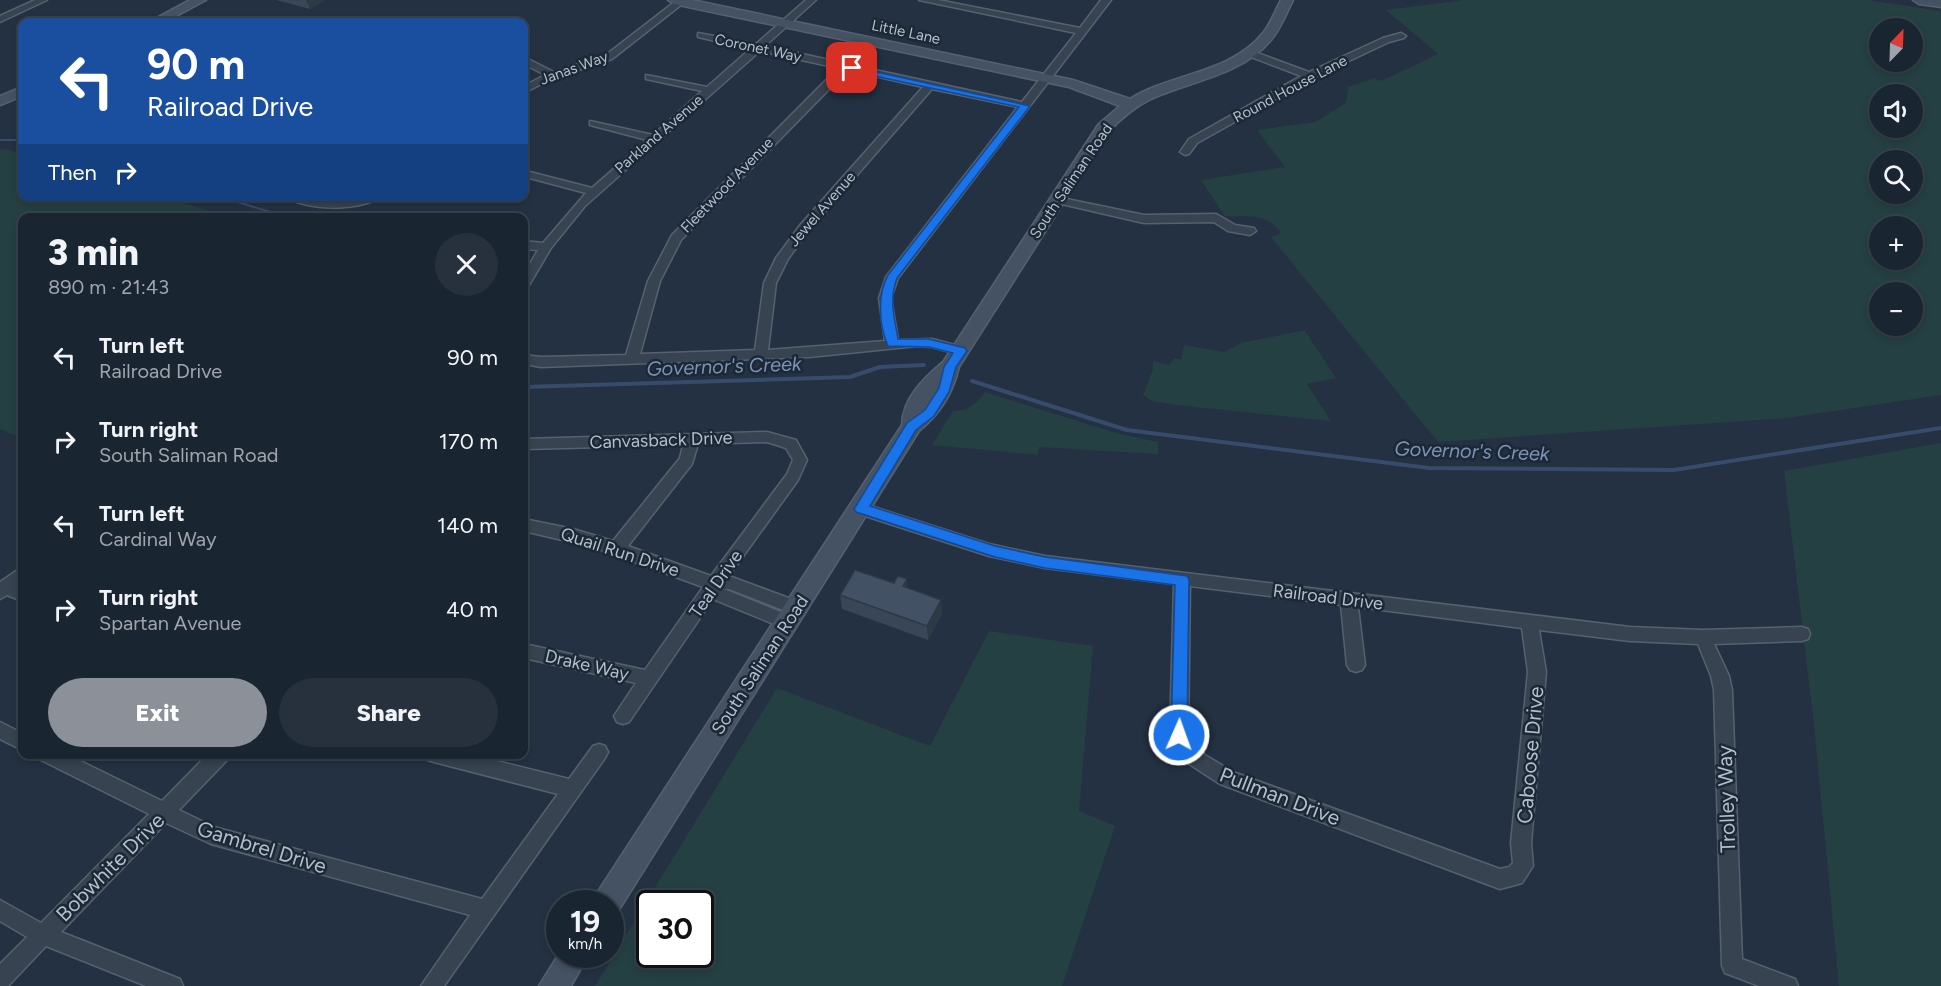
<!DOCTYPE html>
<meta charset="utf-8">
<style>
body{margin:0;font-family:Figtree,sans-serif;background:#27313e;color:#f1f3f6;height:100vh;display:flex;flex-direction:column;font-size:22px;white-space:nowrap}
*{box-sizing:border-box;margin:0}
p{font-size:20px;color:#9fa5ac}
.icon{flex:none;width:33px;height:33px;fill:none;stroke:currentColor;stroke-width:2;stroke-linecap:round;stroke-linejoin:round}
.map{position:relative;flex:1;overflow:hidden}
.sheet{position:absolute;left:18px;top:213px;width:510px;height:546px;display:flex;flex-direction:column;background:#1a2532;border-radius:12px;box-shadow:0 3px 9px #0003,0 0 0 2px #38424d}
.sheet>*{flex:none}
.top-card{position:absolute;left:18px;top:18px;width:510px;height:183px;border-radius:12px;box-shadow:0 3px 9px #0003,0 0 0 2px #38424d;background:#1a4fa0;color:#fff;overflow:hidden}
.needle{width:39px;rotate:23deg}
.buttons{position:absolute;left:1869px;top:18px;display:grid;gap:12px}
.buttons a{display:grid;place-items:center;width:54px;height:54px;border-radius:50%;background:#1a2532;box-shadow:0 3px 9px #0003,0 0 0 2px #38424d;font-size:30px}
.speed{position:absolute;left:546px;top:890px;display:flex;gap:12px;font-size:30px;font-weight:700;text-align:center}
.speed>*{display:grid;place-content:center;width:78px;height:78px;border-radius:50%;background:#1a2532;box-shadow:0 3px 9px #0003,0 0 0 2px #38424d;line-height:1}
.speed small{font-size:15px;font-weight:400}
.speed .limit{border:3px solid #111;border-radius:9px;background:#fff;color:#111}
.pin{position:absolute;display:grid;place-items:center;width:51px;height:51px;color:#fff;margin:-26px;border-radius:12px;box-shadow:0 3px 9px #0006}
.me{position:absolute;width:66px;margin:-33px;rotate:2deg;stroke-linejoin:round;filter:drop-shadow(0 0 4px #0008)}
.turn{display:flex;align-items:center;gap:21px;height:126px;padding:0 30px;font-size:27px}
.turn .icon{width:78px;height:78px;stroke-width:2.5}
.turn b{display:block;font-size:42px;line-height:51px}
.then{display:flex;align-items:center;height:57px;padding:0 30px;background:#0003;gap:12px;font-size:22px}
.round{display:grid;place-items:center;flex:none;width:63px;height:63px;border-radius:32px;background:#27313e}
.head{display:flex;align-items:center;justify-content:space-between;height:102px;padding:0 30px}
h1{font-size:36px;font-weight:800;line-height:45px}
.button{display:flex;gap:12px;margin-top:auto;padding:12px 30px}
.button a{flex:1;height:69px;border-radius:36px;background:#8c9099;color:#fff;font-size:24px;font-weight:800;line-height:69px;text-align:center}
.button a+a{background:#27313e;color:#f1f3f6}
ul{padding:0;list-style:none}
li{display:flex;align-items:center;gap:18px;height:84px;padding:0 30px}
li div{flex:1}
li b{display:block;font-size:22px}
li em{font-style:normal}
.map>svg:first-child{display:block}
.green{fill:#254042;fill-rule:evenodd}
.lines{fill:none;stroke-linecap:round;stroke-linejoin:round}
.stream-far1{stroke:#364c6a;stroke-width:2}
.stream{stroke:#364c6a;stroke-width:4}
.street-casing{stroke:#56616f;stroke-width:3}
.secondary-casing{stroke:#56616f;stroke-width:3}
.street{fill:#384351;fill-rule:evenodd}
.secondary{fill:#455264;fill-rule:evenodd}
.wall{fill:#394656}
.shaded-wall{fill:#2e3946}
.building{fill:#425164;stroke:#2e3946;stroke-width:1.5}
.route{fill:#1a73e8;stroke:#114b97;stroke-width:1.5}
.labels{text-anchor:middle;dominant-baseline:central;stroke-width:5;stroke-linejoin:round;paint-order:stroke}
.far-street-label{font-size:15px;fill:#b4becc;stroke:#1c2836}
.street-label{font-size:18px;fill:#b4becc;stroke:#1c2836}
.water-label{font-size:20px;font-style:italic;fill:#7a94b5;stroke:#1c2836}
.near-street-label{font-size:21px;fill:#b4becc;stroke:#1c2836}
</style>
<div class="map">
<svg width="1941" height="986" viewBox="0 0 1941 986">
<rect width="100%" height="100%" fill="#233142"/>
<path class="green" d="M1463,0H1868L1941,11V395L1787,418L1438,442L1271,237L1281,233C1266,212 1249,217 1225,216L1201,180L1285,167L1257,130L1315,122L1346,103L1348,87L1374,78L1381,81L1438,54L1386,10ZM1880,28H1912V62H1880ZM1912,94V128H1880V94ZM1912,160V194H1880V160ZM1880,226H1912V260H1880ZM1880,292H1912V326H1880Z
M5,149L22,154V196L164,197L229,217L22,218V438L0,429V150Z
M1301,331H1305L1336,378L1307,384L1331,421L1176,405L1152,401L1143,395L1153,369V361L1169,365L1174,358L1181,359L1184,345L1224,352L1241,343Z
M985,392L1116,433L1158,442V454L1039,447L1038,455L932,445L953,411C970,410 975,405 985,392Z
M1941,443V986H1839L1814,725L1784,471Z
M989,631L1093,646L1079,811L1115,826L1062,986H595L777,688L930,746ZM650,903H700V954H650Z"/>
<g class="lines">
<path class="stream-far1" d="M0,140H22
M218,196L290,218"/>
<path class="stream" d="M972,381L1127,430L1429,468L1674,470L1941,428
M524,387L850,377L880,367L924,365"/>
<defs>
<path id="street" d="M35,0H47L0,22V16Z
M677,0L686,1L612,59L549,80L524,93V86L545,75L524,64V57L554,72L606,55Z
M806,0H816L765,46L1022,102L1076,33L919,0H938L1080,28L1101,0H1111L898,278L891,298L898,340L932,339L966,348L968,351L966,354L961,355L932,347L917,346L809,357L541,367L524,364V355L541,357L626,355L648,281L672,235L838,68L760,51L585,206L551,248L528,287L524,288V274L538,250L524,249V241L543,243L586,193L526,177V173L530,172L592,188L647,140L590,125V121L653,135L702,91L646,79V75L707,87L750,49L698,37V33L756,44ZM848,70L923,87L801,224L776,258L764,283L755,350L640,354L660,281L681,240ZM932,89L1018,107L886,277L879,298L885,341L768,350L776,283L788,259L809,230Z
M1401,33L1406,36L1404,38L1389,42L1313,78L1197,143L1189,154L1185,155L1180,152L1189,139L1301,76L1246,55V51H1252L1309,72L1383,38Z
M285,196L333,201L381,196C361,212 305,211 285,196Z
M1057,197L1144,215L1216,214L1235,225L1254,228L1256,231L1250,235L1228,231L1214,222L1144,223L1053,202L1051,200Z
M767,432L796,440L807,460L798,480L729,576L802,603L804,608L802,613L796,615L729,589H724L793,617L795,622L793,627L787,629L781,627L713,599L629,722L623,724L617,722L614,716L636,683L524,658V644L645,670L703,587L596,548L524,531V519L573,529L613,541L680,458L683,445L524,449V439ZM767,442L786,448L793,460L787,474L711,576L628,546L692,464L698,444Z
M861,503L989,544L1045,556L1630,627L1703,630L1802,627L1808,629L1810,634L1808,639L1802,641L1714,644L1729,676L1732,690L1742,959L1795,979L1798,986H1759L1725,973L1722,966L1714,690L1711,676L1698,644L1630,641L1539,630L1546,672L1531,843L1533,866L1522,883L1500,889L1220,784L1186,762L1170,735L1174,584L1045,568L989,556L856,513L853,509L856,505ZM1190,586L1341,605L1347,665L1350,670L1356,672L1362,670L1365,665L1358,607L1522,628L1528,672L1511,843L1513,863L1509,867L1500,869L1233,772L1205,755L1188,734Z
M22,567V582L18,586L22,588V601L7,595L0,599V582Z
M0,722L22,733V750L0,739Z
M599,744L605,746L608,752L605,758L444,986H421L470,915L211,844L166,823L61,932L180,979L183,986H146L46,946L8,986H0V964L27,937L0,921V900L41,923L149,814L41,760L38,754H66L162,801L208,754H230L227,760L179,810L214,827L482,899L558,794L434,762L428,760L425,754H469L569,779L593,746Z"/>
<path id="secondary" d="M190,0H206L165,22H149Z
M668,0H692L1073,80L1130,99C1171,73 1230,74 1263,33C1271,23 1275,11 1281,0H1293C1286,14 1281,28 1271,40C1241,76 1189,81 1149,100C1133,108 1121,119 1109,131L959,367C953,393 940,414 919,431L617,913L610,916V903H593L597,893L902,425C903,398 923,379 943,362L1098,125L1120,106L1069,87L674,4Z
M1913,0H1941V7L1919,4Z
M22,87V96L0,105V96Z
M560,952V954H589L571,986H539Z"/>
</defs>
<use href="#street" class="street-casing"/>
<use href="#secondary" class="secondary-casing"/>
<use href="#street" class="street"/>
<use href="#secondary" class="secondary"/>
</g>
<path class="wall" d="M276,0H325L310,9Z
M907,579V588L941,600L942,614L928,640L842,609L840,595L894,583Z"/>
<path class="shaded-wall" d="M306,0H325L310,9Z
M907,579L908,593L903,586Z
M941,600L942,614L928,640L927,626Z"/>
<path class="building" d="M855,570L894,583L898,576L907,579L903,586L941,600L927,626L840,595Z"/>
<path class="route" d="M849,66L1030,106L897,278C889,299 894,317 898,339H929L965,348L967,351L956,367L949,392L934,416L916,430L870,506L995,546L1045,557L1187,576L1189,580L1187,735L1185,740L1179,742L1173,740L1171,735L1175,585L1045,568L995,557L856,512L854,509L907,423L925,410L939,388L944,367L953,353L929,347L888,346C879,326 877,294 888,275L1019,107L852,71L848,68Z"/>
<g class="labels">
<g class="far-street-label">
<text transform="translate(906 32) rotate(12)">Little Lane</text>
<text transform="translate(758 48) rotate(12)">Coronet Way</text>
<text transform="translate(574 68) rotate(-20)">Janas Way</text>
<text transform="translate(1290 89) rotate(-28)">Round House Lane</text>
<text transform="translate(659 134) rotate(-41)">Parkland Avenue</text>
<text transform="translate(1071 181) rotate(-56)">South Saliman Road</text>
<text transform="translate(727 185) rotate(-46)">Fleetwood Avenue</text>
<text transform="translate(822 209) rotate(-49)">Jewel Avenue</text>
</g>
<g class="street-label">
<text transform="translate(661 440) rotate(-2)">Canvasback Drive</text>
<text transform="translate(620 552) rotate(18)">Quail Run Drive</text>
<text transform="translate(716 584) rotate(-55)">Teal Drive</text>
<text transform="translate(1328 597) rotate(7)">Railroad Drive</text>
<text transform="translate(587 665) rotate(13)">Drake Way</text>
<text transform="translate(760 665) rotate(-57)">South Saliman Road</text>
</g>
<g class="water-label">
<text transform="translate(724 366) rotate(-2)">Governor's Creek</text>
<text transform="translate(1472 451) rotate(2)">Governor's Creek</text>
</g>
<g class="near-street-label">
<text transform="translate(1530 755) rotate(-85)">Caboose Drive</text>
<text transform="translate(1280 796) rotate(21)">Pullman Drive</text>
<text transform="translate(1726 799) rotate(-92)">Trolley Way</text>
<text transform="translate(262 847) rotate(17)">Gambrel Drive</text>
<text transform="translate(110 867) rotate(-45)">Bobwhite Drive</text>
</g>
</g>
</svg>
<div class="buttons">
<a><svg class="needle" viewBox="-14 -14 28 28"><path d="M0-13l5 13h-10z" fill="#e53935"/><path d="M0 13l5-13h-10z" fill="#9fa5ac"/></svg></a>
<a><svg class="icon" aria-label="sound" viewBox="0 0 24 24"><path d="M4 9h4l5-4v14l-5-4H4zM17 9q2 3 0 6"/></svg></a>
<a><svg class="icon" aria-label="search" viewBox="0 0 24 24"><circle cx="10" cy="10" r="6"/><path d="M15 15l6 6"/></svg></a>
<a>+</a>
<a>−</a>
</div>
<div class="speed"><div>19<small>km/h</small></div><div class="limit">30</div></div>
<div class="pin" style="left:852px;top:68px;background:#d93025"><svg class="icon" aria-label="arrive" viewBox="0 0 24 24"><path d="M6 21V4h12l-3 4 3 4H6"/></svg></div>
<svg class="me" style="left:1179px;top:735px" viewBox="-20 -20 40 40"><circle r="17" fill="#1a73e8" stroke="#fff" stroke-width="3"/><path d="M0-11L8 9 0 5-8 9z" fill="#fff"/></svg>
<div class="top-card">
<div class="turn"><svg class="icon" aria-label="left" viewBox="0 0 24 24"><path d="M17 20v-9H6M10 6l-5 5 5 5"/></svg><div><b>90 m</b>Railroad Drive</div></div>
<div class="then">Then<svg class="icon" aria-label="right" viewBox="0 0 24 24"><path d="M7 20v-9h11M14 6l5 5-5 5"/></svg></div>
</div>
<section class="sheet">
<div class="head"><div><h1>3 min</h1><p>890 m · 21:43</p></div><a class="round"><svg class="icon" aria-label="close" viewBox="0 0 24 24"><path d="M6 6l12 12M18 6L6 18"/></svg></a></div>
<ul>
<li><svg class="icon" aria-label="left" viewBox="0 0 24 24"><path d="M17 20v-9H6M10 6l-5 5 5 5"/></svg><div><b>Turn left</b><p>Railroad Drive</p></div><em>90 m</em></li>
<li><svg class="icon" aria-label="right" viewBox="0 0 24 24"><path d="M7 20v-9h11M14 6l5 5-5 5"/></svg><div><b>Turn right</b><p>South Saliman Road</p></div><em>170 m</em></li>
<li><svg class="icon" aria-label="left" viewBox="0 0 24 24"><path d="M17 20v-9H6M10 6l-5 5 5 5"/></svg><div><b>Turn left</b><p>Cardinal Way</p></div><em>140 m</em></li>
<li><svg class="icon" aria-label="right" viewBox="0 0 24 24"><path d="M7 20v-9h11M14 6l5 5-5 5"/></svg><div><b>Turn right</b><p>Spartan Avenue</p></div><em>40 m</em></li>
</ul>
<div class="button"><a>Exit</a><a>Share</a></div>
</section>
</div>
